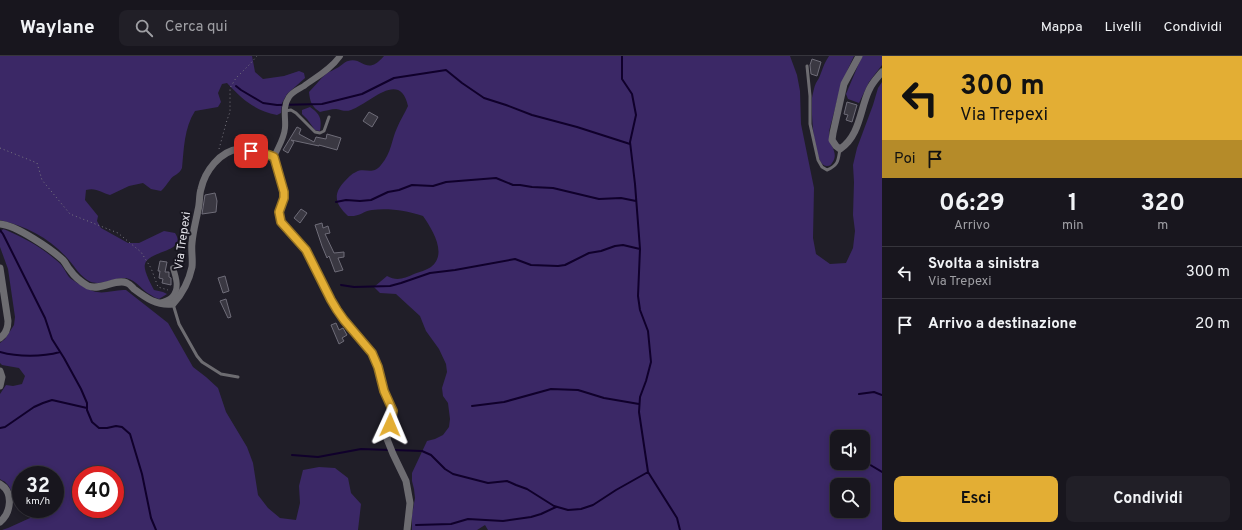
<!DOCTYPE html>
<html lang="it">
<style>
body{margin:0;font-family:Overpass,sans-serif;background:#211f27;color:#f1f3f6;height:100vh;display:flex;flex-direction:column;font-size:15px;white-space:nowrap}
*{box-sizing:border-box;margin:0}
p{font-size:13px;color:#9f9fa4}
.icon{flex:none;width:22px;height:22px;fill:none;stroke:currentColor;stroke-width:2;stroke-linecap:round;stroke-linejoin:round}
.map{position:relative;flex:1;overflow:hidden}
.drawer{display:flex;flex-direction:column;background:#18161e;width:360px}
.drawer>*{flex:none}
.top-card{background:#e3ae34;color:#111;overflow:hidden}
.controls{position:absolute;left:830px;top:374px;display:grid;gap:8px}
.controls a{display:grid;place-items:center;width:40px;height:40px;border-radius:8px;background:#18161e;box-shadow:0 2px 6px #0003,0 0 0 1px #36353c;font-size:20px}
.speed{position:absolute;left:12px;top:410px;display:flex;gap:8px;font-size:20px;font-weight:700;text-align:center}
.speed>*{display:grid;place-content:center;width:52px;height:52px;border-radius:50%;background:#18161e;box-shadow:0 2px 6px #0003,0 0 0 1px #36353c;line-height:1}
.speed small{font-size:10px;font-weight:400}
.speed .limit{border:6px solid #d22;background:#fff;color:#111}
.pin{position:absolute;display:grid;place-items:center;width:34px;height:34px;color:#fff;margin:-17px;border-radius:8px;box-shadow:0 2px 6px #0006}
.me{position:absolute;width:44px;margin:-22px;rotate:1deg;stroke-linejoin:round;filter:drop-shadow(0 0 3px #0008)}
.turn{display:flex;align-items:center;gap:14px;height:84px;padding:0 12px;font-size:18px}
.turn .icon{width:52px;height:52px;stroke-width:2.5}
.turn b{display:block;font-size:28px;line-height:34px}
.then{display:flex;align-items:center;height:38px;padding:0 12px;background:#0003;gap:8px;font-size:15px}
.eta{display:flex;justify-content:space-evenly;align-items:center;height:68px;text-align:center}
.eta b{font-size:24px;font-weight:700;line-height:28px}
.action{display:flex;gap:8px;margin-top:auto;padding:8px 12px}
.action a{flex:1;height:46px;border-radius:8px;background:#e3ae34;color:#111;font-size:16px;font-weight:700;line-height:46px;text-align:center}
.action a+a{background:#211f27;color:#f1f3f6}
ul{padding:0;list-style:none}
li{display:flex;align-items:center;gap:12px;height:52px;padding:0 12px;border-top:1px solid #36353c}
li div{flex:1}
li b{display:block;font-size:15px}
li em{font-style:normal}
header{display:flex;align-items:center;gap:24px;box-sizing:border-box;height:56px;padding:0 20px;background:#18161e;border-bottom:1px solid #36353c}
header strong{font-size:19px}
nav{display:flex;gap:22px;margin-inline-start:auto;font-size:14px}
.search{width:280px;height:36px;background:#211f27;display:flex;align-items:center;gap:10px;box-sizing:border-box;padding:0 14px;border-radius:8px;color:#9f9fa4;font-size:15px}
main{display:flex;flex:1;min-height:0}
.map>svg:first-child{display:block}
.green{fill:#3b2866;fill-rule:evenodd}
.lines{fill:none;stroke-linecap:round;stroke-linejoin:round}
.stream{stroke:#10002b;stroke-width:2}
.building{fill:#3a3842;stroke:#6e6c78}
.path{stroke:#78767f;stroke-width:1;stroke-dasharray:1 3;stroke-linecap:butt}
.service{stroke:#6d6c71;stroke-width:3}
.minor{stroke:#6d6c71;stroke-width:6}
.tertiary{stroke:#6d6c71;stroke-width:7}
.route-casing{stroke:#947122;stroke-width:10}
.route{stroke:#e3ae34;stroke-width:7}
.labels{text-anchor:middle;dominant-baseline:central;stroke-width:4;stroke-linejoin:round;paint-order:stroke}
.street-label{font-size:12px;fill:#e2e1e8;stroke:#17151e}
</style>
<header>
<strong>Waylane</strong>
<div class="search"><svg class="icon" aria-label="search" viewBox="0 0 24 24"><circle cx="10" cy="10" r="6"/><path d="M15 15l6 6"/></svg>Cerca qui</div>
<nav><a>Mappa</a><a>Livelli</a><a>Condividi</a></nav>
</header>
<main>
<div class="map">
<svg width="882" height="474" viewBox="0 0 882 474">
<rect width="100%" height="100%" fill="#201e28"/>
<path class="green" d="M0,0H252L255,16L263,23L284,20L299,15L304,17L305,22L287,38L282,47L281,57L277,59C254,54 243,44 227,27L222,28L218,37L221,46L218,51L195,55C184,72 184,93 182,112C179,119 174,118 170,124C167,128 165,131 161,135L151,133L143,127L129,130L110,139C102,137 96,131 86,134L85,144L98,160L97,165L101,172L128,187H139L164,175L175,177C188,196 149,194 145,208C143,214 151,228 154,234L163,236L167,238L159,243C157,242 153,241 151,239C142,235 137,224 126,222C114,221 100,231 89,225C80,220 75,211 68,203C51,183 26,170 0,164Z
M384,0H790L797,19L800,35L801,68L814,132L813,182L816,198L830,208L846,207L853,192L855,175L853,159L854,126L853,109L857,92L873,49L878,32L882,26V474H488L485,469L477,474H412V459L415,442L414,433L412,425V417L427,385L435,383L443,379L449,371L450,363L448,347L443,340L442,332L447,316L446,308L439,293L426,275L420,260L396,238L380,237L374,231L387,220C396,225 404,223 414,218C419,216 427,214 431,211C448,198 432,173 423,160C407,155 390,152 372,154C363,155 360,161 348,160C336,149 332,139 344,126C348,122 351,118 356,116C365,111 372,120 381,109C392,96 391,85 397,72C400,64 405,57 408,50C400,13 369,48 351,54C345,56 342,54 336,53C331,53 325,55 320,56C312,51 310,46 309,36C315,30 320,23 326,18C330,15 334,14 337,12C341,10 344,6 348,5C363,0 366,21 384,0ZM837,381H863V407H837ZM837,429H863V455H837Z
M829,0H854C850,9 845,18 842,28C838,38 836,50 833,60C832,66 829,72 829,78C828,88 840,97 832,107C831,109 830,110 827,110C813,111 811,52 812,42C813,37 814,31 816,27C817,25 818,24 819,22C823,13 823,9 829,0Z
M862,0H882V9L869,26L859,47L848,43L846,38Z
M310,51C320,58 322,62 320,75L315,74L307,63L302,58V54Z
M3,173L6,174C24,182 41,191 56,204C62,208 65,215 69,221C73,225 87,233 93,235C104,239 115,233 126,234L168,267L193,311L206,321L218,332L226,356L247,391L253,407L258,439L268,452L280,462L296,464L300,447L299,430L303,414L319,411L335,412L348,422L351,437L361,448L358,474H2L8,472L30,462L33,453H55V419H21V440C10,440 12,432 6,427C5,425 2,425 0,423V338L6,329L13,330L22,328L25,320L19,312L2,309L0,307V287L5,283L14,269L15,261L8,213L0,191V177ZM81,419H115V453H81Z"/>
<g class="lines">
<path class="stream" d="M622,0V23L632,38L636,59L630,86L635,128L640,193L638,240L640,254L648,275L651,306L646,325L640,341L639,356L648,416L677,462L680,474
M236,30L241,34L263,47L277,49L322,48L362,38L394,22L446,14L462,27L484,42L506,49L532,59L577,71L630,88
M336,146L346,144L360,145L371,144L388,136L399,134L412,129L433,130L446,126L496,122L513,129H520L532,131L553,132L599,143L621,142L636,145
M0,174L3,178L45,262L52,283L64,302L81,333L87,347V354L92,366L99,372H107L116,370L122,371L130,378L142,418L151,462L156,474
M341,229L354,231L390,230L401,227L430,217L455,214L515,203L531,209L558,210L565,209L589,197L601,195L615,190L623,189L640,193
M0,296C18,301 42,301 60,296
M859,338L874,336L882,339
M472,350L504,346L551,333L578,334L604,342L639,348
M0,372L5,371L34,351L43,347L52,344L87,352
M394,394L422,395L431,399L445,413L453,418L488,427L507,425L516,429L527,433L554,450L568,454L581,453L593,449L616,434L648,416
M292,399L318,401L361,393L390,394
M867,407L882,416
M416,469L451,468L468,463L503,465L531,461L541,458L556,451"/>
</g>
<path class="building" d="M812,3L821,6L817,20L811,18L810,9Z
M847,46L857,49L852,66L846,64L848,59L844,58Z
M369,56L378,61L372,71L363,65Z
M297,71L301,73L299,78L314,86L316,81L326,83L327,78L341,82L337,94L319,89V90L291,84L294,86L288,97L283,94Z
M215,137L217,145L216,156L202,158L205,139Z
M301,153L307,157L300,167L294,162Z
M322,167L323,172L328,170L330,177L325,178L334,197L344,196V201L338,202L343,214L335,216L329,200L327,202L322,190L315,169Z
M160,205L167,206L165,216H169V221L171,222V229L162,227L163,223L159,222L160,215H158Z
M225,220L229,235L223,237L218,222Z
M226,243L231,261L228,262L220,245Z
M336,267L339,274L343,272L347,279L342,282L344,285L339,288L331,269Z"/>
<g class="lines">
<path class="path" d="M0,92L37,107L42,124L70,158L118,177L141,196L151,212L158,231L168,234
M219,93L227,64L230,56V32L236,22L250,8L257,0"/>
<path class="service" d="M807,10L810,40V68L818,104L822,111L827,114C839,109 838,104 840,93
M285,55L291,54L296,57L315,76L320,77L324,75L329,61
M173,248L179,268L197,300L202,306L221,318L238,321"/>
<path class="minor" d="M274,101C278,91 284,83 285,72C286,62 282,51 289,41C292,36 299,33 304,30C316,21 331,13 340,0
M159,247C163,246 169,244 172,241C180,233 176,221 173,212"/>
<path class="tertiary" d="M859,0L844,28L833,77L832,84L836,90L840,93C860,80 860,53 869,34C872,27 877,22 882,16
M0,168C16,169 51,193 63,204C66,207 67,211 70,214C74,220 81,226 88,230C101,235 116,222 127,227C130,228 132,231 134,233C146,242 157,250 173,248C182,238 189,225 192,211C193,203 191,195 192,187C193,175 196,165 198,154C200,147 199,139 201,133C205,115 220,95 239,93C249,92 266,97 274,101L285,136V142L279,156L281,166L306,194L331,244L344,263L372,297L378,311L384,335L393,355L387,383L393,398L406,425L410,447L407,474
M0,212L8,265C8,273 6,278 0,282
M0,315L2,321L0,330
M0,428C14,436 11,457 0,466"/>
</g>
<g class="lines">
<defs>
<path id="route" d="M251,95L269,99L274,101L284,136V142L279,156L281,166L306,194L331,244L337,254L344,264L372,297L378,311L384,335L393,355L390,369"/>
</defs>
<use href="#route" class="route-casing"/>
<use href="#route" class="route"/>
</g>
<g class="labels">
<g class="street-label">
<text transform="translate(183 185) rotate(-82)">Via Trepexi</text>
</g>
</g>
</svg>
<div class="controls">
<a><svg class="icon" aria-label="sound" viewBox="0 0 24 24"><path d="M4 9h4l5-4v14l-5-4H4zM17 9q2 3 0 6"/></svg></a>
<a><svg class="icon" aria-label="search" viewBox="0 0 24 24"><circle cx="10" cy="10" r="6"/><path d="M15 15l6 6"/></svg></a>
</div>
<div class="speed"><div>32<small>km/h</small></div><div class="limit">40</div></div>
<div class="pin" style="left:251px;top:95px;background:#d93025"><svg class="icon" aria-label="arrive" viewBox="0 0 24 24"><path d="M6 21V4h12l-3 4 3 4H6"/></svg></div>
<svg class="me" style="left:390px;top:369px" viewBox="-20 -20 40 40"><path d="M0-17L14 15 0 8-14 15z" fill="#e3ae34" stroke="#fff" stroke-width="4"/></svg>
</div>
<section class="drawer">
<div class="top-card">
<div class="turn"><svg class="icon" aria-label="left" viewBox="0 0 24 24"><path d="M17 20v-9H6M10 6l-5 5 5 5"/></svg><div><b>300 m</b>Via Trepexi</div></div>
<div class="then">Poi<svg class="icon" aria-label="arrive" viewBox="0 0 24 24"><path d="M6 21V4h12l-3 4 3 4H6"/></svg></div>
</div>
<div class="eta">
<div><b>06:29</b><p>Arrivo</p></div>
<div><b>1</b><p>min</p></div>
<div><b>320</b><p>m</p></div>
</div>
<ul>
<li><svg class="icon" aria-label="left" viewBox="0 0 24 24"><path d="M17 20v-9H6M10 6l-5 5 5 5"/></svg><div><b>Svolta a sinistra</b><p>Via Trepexi</p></div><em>300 m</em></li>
<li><svg class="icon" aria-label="arrive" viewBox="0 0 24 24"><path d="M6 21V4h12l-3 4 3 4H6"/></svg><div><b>Arrivo a destinazione</b></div><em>20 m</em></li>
</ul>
<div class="action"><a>Esci</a><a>Condividi</a></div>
</section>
</main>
